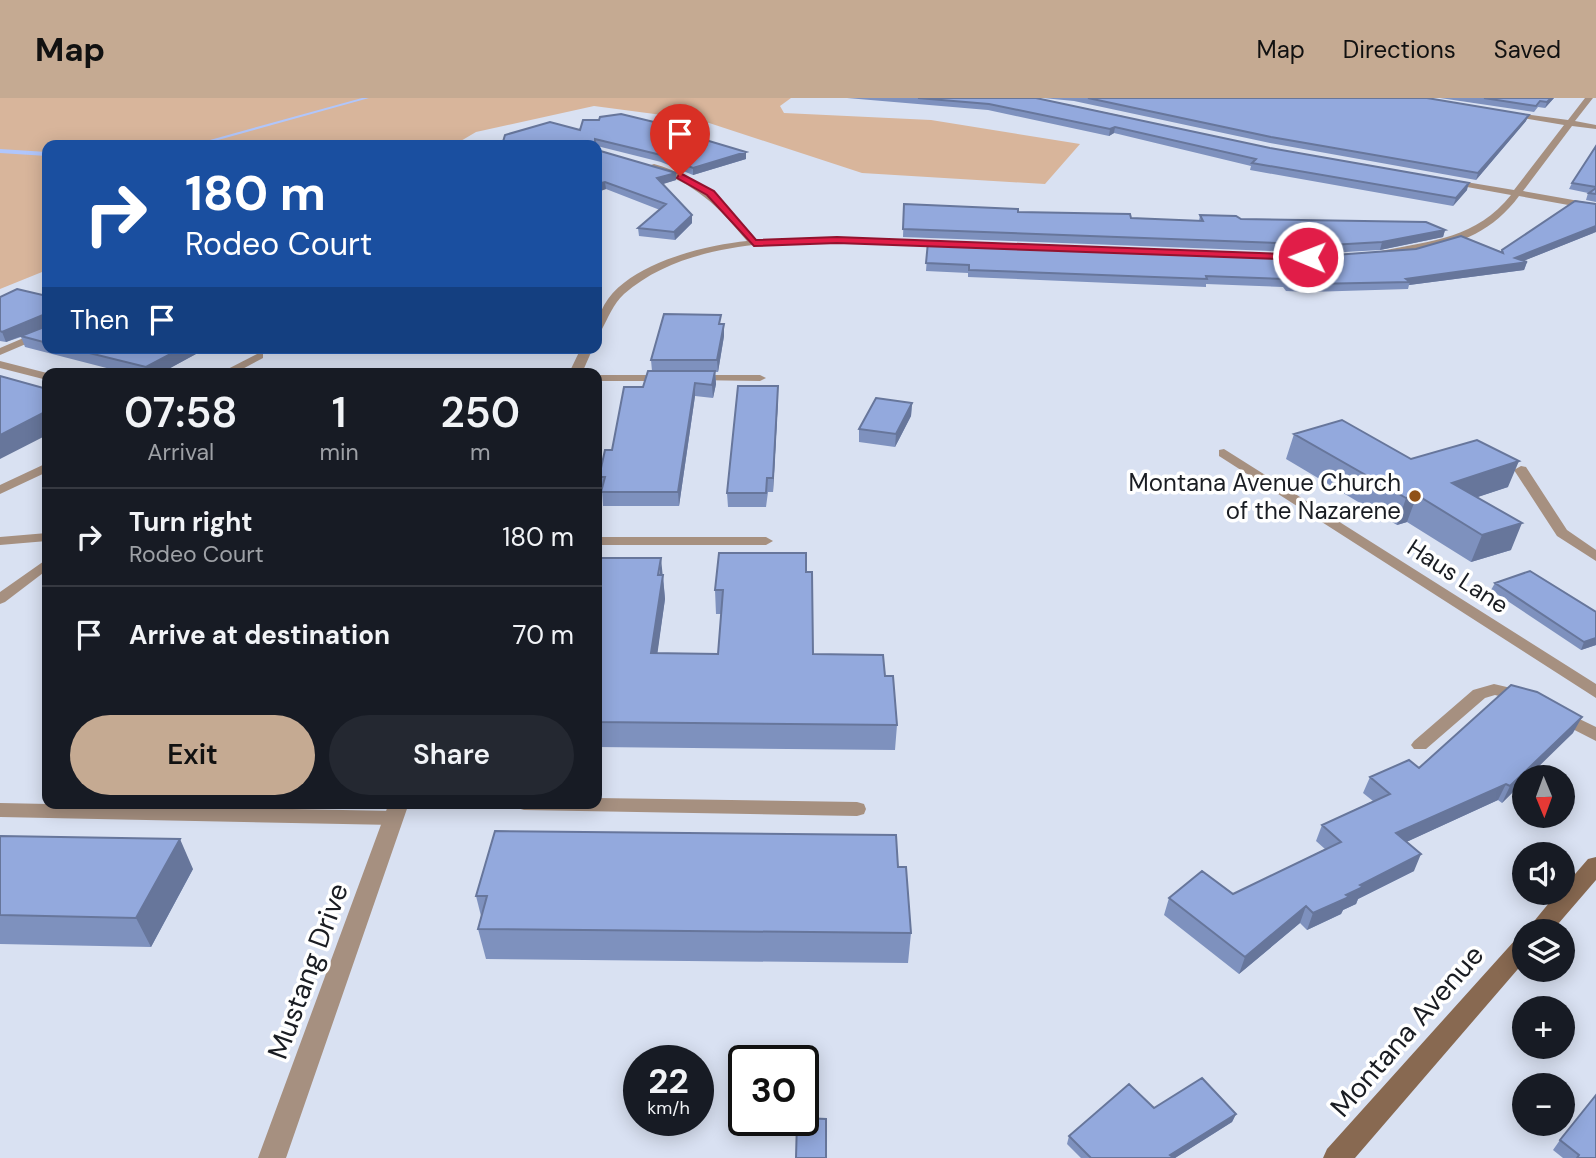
<!DOCTYPE html>
<meta charset="utf-8">
<style>
body{margin:0;font-family:"DM Sans",sans-serif;background:#242831;color:#f1f3f6;height:100vh;display:flex;flex-direction:column;font-size:26px;white-space:nowrap}
*{box-sizing:border-box;margin:0}
p{font-size:23px;color:#9ea1a6}
.icon{flex:none;width:38px;height:38px;fill:none;stroke:currentColor;stroke-width:2;stroke-linecap:round;stroke-linejoin:round}
.map{position:relative;flex:1;overflow:hidden}
.side{position:absolute;left:42px;top:270px;width:560px;height:441px;display:flex;flex-direction:column;background:#171b24;border-radius:14px;box-shadow:0 4px 18px #0003}
.side>*{flex:none}
.hud{position:absolute;left:42px;top:42px;width:560px;height:214px;border-radius:14px;box-shadow:0 4px 18px #0003;background:#1a4fa0;color:#fff;overflow:hidden}
.needle{width:46px;rotate:179deg}
.controls{position:absolute;left:1512px;top:667px;display:grid;gap:14px}
.controls a{display:grid;place-items:center;width:63px;height:63px;border-radius:50%;background:#171b24;box-shadow:0 4px 18px #0003;font-size:35px}
.speed{position:absolute;left:623px;top:947px;display:flex;gap:14px;font-size:35px;font-weight:700;text-align:center}
.speed>*{display:grid;place-content:center;width:91px;height:91px;border-radius:50%;background:#171b24;box-shadow:0 4px 18px #0003;line-height:1}
.speed small{font-size:18px;font-weight:400}
.speed .limit{border:4px solid #111;border-radius:10px;background:#fff;color:#111}
.pin{position:absolute;display:grid;place-items:center;width:60px;height:60px;color:#fff;margin:-72px -30px;border-radius:50% 50% 50% 0;rotate:-45deg;box-shadow:0 0 7px #0007}
.pin .icon{rotate:45deg}
.me{position:absolute;width:77px;margin:-38px;rotate:271deg;stroke-linejoin:round;filter:drop-shadow(0 0 5px #0008)}
.turn{display:flex;align-items:center;gap:24px;height:147px;padding:0 28px;font-size:32px}
.turn .icon{width:91px;height:91px;stroke-width:2.5}
.turn b{display:block;font-size:49px;line-height:60px}
.then{display:flex;align-items:center;height:66px;padding:0 28px;background:#0003;gap:14px;font-size:26px}
.eta{display:flex;justify-content:space-evenly;align-items:center;height:119px;text-align:center}
.eta b{font-size:42px;font-weight:600;line-height:49px}
.cta{display:flex;gap:14px;margin-top:auto;padding:14px 28px}
.cta a{flex:1;height:80px;border-radius:42px;background:#c5aa92;color:#111;font-size:28px;font-weight:600;line-height:80px;text-align:center}
.cta a+a{background:#242831;color:#f1f3f6}
ul{padding:0;list-style:none}
li{display:flex;align-items:center;gap:21px;height:98px;padding:0 28px;border-top:2px solid #363941}
li div{flex:1}
li b{display:block;font-size:26px}
li em{font-style:normal}
header{display:flex;align-items:center;gap:42px;box-sizing:border-box;height:98px;padding:0 35px;background:#c5aa92;color:#111}
header strong{font-size:33px}
nav{display:flex;gap:38px;margin-inline-start:auto;font-size:24px}
.map>svg:first-child{display:block}
.green{fill:#d8b59b}
.lines{fill:none;stroke-linecap:round;stroke-linejoin:round}
.stream{fill:#b0c6fc;fill-rule:evenodd}
.lane{fill:#a69080;fill-rule:evenodd}
.street{fill:#a69080;fill-rule:evenodd}
.secondary{fill:#886951;fill-rule:evenodd}
.wall{fill:#7e91be}
.shaded-wall{fill:#67769b}
.building{fill:#93a9dd;stroke:#67769b;stroke-width:2}
.route{fill:#e11d48;stroke:#92132f;stroke-width:2}
.poi-dot{fill:#905117;stroke:#fff;stroke-width:2.5}
.labels{text-anchor:middle;dominant-baseline:central;stroke-width:7;stroke-linejoin:round;paint-order:stroke}
.poi-label{font-size:24px;fill:#1a1d23;stroke:#fff;text-anchor:end}
.street-label{font-size:24px;fill:#1a1d23;stroke:#fff}
.near-street-label{font-size:28px;fill:#1a1d23;stroke:#fff}
</style>
<header>
<strong>Map</strong>
<nav><a>Map</a><a>Directions</a><a>Saved</a></nav>
</header>
<div class="map">
<svg width="1596" height="1060" viewBox="0 0 1596 1060">
<rect width="100%" height="100%" fill="#d9e1f2"/>
<path class="green" d="M0,0H791L780,8L784,15L931,22L1080,46L1045,86L862,75L700,22L594,8L476,34L454,47H47V172L0,191Z"/>
<g class="lines">
<path class="stream" d="M362,0H369L200,47H192Z
M0,51L47,54V58L0,55Z"/>
<path class="lane" d="M47,230V237L0,257V250Z
M259,255L263,256V260L235,275H220Z
M0,263L47,275V282L0,270Z
M597,277H667L673,280L667,283H597Z
M696,277H760L766,280L760,283L692,282V278Z
M1224,351L1596,586V600L1219,358V352Z
M47,365V374L0,396V387Z
M1521,368L1526,369L1567,432L1596,452V463L1557,438L1514,372Z
M47,435V443L0,447V439Z
M597,439H766L773,443L766,447H597Z
M47,461V472L5,504L0,506V494Z
M1494,586L1532,595L1534,599L1526,605L1495,597L1485,600L1426,651H1414L1411,647L1414,643L1473,592Z
M1561,612L1596,629V643L1555,622L1552,618L1555,614Z
M597,700L857,704L864,706L866,711L864,716L857,718L524,712L517,710L515,705H597Z
M0,705L394,713L401,715L403,720L401,725L394,727L0,719Z"/>
<path class="street" d="M1019,0H1036L1123,18L1119,20Z
M1585,0H1593L1575,23L1596,27V31L1572,28L1523,93L1596,106V112L1519,98C1494,132 1461,146 1420,153C1408,156 1394,159 1381,157V153C1431,143 1477,140 1511,97L1445,85L1442,84V80L1514,92L1564,27L1505,17L1502,13L1568,22Z
M654,66C700,79 727,107 757,142L825,139L951,144L956,147L951,150C852,145 704,126 624,196C613,206 608,220 601,233L597,234C597,172 698,148 747,143C717,107 696,86 651,71V67Z
M581,250H593L582,275H569Z
M389,705H409L286,1060H258Z"/>
<path class="secondary" d="M1596,759V782L1552,833H1526L1558,794H1563V790L1588,761Z
M1524,839V864L1355,1060H1323L1327,1051L1516,841Z"/>
</g>
<path class="wall" d="M847,0H1036L1467,92L1453,108L1250,72L1251,68L1114,35L1109,38L988,12Z
M1043,0H1427L1526,23L1476,82L1270,45L1074,3Z
M1440,0H1554L1545,10L1538,9L1534,14Z
M679,30V34L746,61L693,77L661,64L597,48V47H502L580,32Z
M1596,48V104L1586,102L1588,95L1569,91L1572,85Z
M597,52L676,75V82L662,86L692,125L675,142L639,138L638,130L660,112L606,91L597,93Z
M904,106L1018,114L1131,120L1199,123L1200,117L1241,121L1445,132L1443,139L1380,152L1328,155L903,139Z
M1596,134L1523,163L1527,164L1524,172L1409,187L1408,191L1309,194L1286,193L1283,189L1206,186V189L968,179V175L926,173L928,144L1321,158L1501,154L1502,152Z
M47,198V250H207L161,275H126L25,249L21,239L6,244L0,243V199Z
M721,226L724,238L718,274H715L716,286L713,300L695,298L679,408H603L602,393H600L599,379L652,273L651,262Z
M778,301L773,394H768L766,409H728L727,395Z
M912,305L911,318L895,349L859,344V331Z
M1294,336L1411,361L1508,389L1477,399L1511,452L1471,464L1407,424L1397,427L1286,361Z
M597,460L663,477L665,501L657,555L718,556L721,516H716L715,492L806,474L813,556L885,578L897,627L895,652L597,649Z
M1495,485L1596,547L1581,552L1491,492Z
M1573,635L1524,679V683L1502,705L1498,702L1406,744L1414,773L1358,801L1356,806L1343,812L1341,816L1307,832L1300,825L1239,876L1164,817L1169,800L1233,796L1325,751L1316,743L1322,727L1373,703L1363,695L1370,679L1419,670Z
M0,738L193,771L151,849L0,846Z
M898,769L911,835L908,865L486,861L478,831L481,818L476,798Z
M1154,1010L1236,1016L1232,1024L1175,1060H1081L1067,1046L1069,1038Z
M1560,1042L1596,1060H1563L1553,1052Z"/>
<path class="shaded-wall" d="M1551,0H1554L1545,10L1547,4Z
M1529,17L1526,23L1476,82L1478,75Z
M1115,29L1114,35L1109,38L1110,31Z
M746,54V61L693,77V70Z
M676,75V82L657,88V80Z
M605,84L606,91L598,94L597,86Z
M1469,85L1467,92L1453,108L1456,100Z
M692,117V125L675,142L674,134Z
M1596,128V134L1516,166L1527,164L1524,172L1409,187L1410,184L1406,181L1515,160Z
M1445,132L1443,139L1380,152L1382,144Z
M43,217L47,228L6,244L2,234Z
M724,226V238L718,274L717,262Z
M182,250H207L161,275H148L146,269Z
M715,273L716,286L713,300L712,287Z
M695,285V298L679,408L678,394Z
M778,288V301L773,394V380Z
M912,305L911,318L895,349L896,336Z
M47,313V337L0,361V337Z
M1519,363L1508,389L1442,411L1452,385Z
M1417,397L1407,424L1397,427L1406,400Z
M1522,425L1511,452L1471,464L1482,437Z
M661,460L665,501L654,580L651,555Z
M1596,540V547L1581,552L1584,544Z
M1582,619L1573,635L1528,679H1524V683L1502,705L1510,688Z
M1506,686L1498,702L1389,752L1396,735Z
M180,741L193,771L151,849L136,820Z
M1421,756L1414,773L1358,801L1356,806L1343,812L1341,816L1307,832L1313,815L1346,797L1360,787Z
M1306,808L1300,825L1239,876L1245,859Z
M1236,1016L1232,1024L1175,1060H1169L1170,1057Z"/>
<path class="building" d="M918,0H1036L1270,50L1469,85L1456,100L1252,65L1256,61L1115,29L1110,31L989,6Z
M1088,0H1427L1529,17L1478,75L1271,39Z
M1484,0H1551L1547,4L1540,3L1536,8Z
M621,16L679,30L672,32L746,54L693,70L661,57L595,41V47H502L505,37L550,24L580,32L583,22H599L600,19Z
M1596,48V89L1572,85Z
M597,52L676,75L657,80L692,117L674,134L638,130L666,106L605,84L597,86Z
M1596,90V96L1589,95Z
M1575,103L1596,106V128L1515,160L1527,164L1406,181L1410,184L1311,186L1288,185L1285,181L1206,178L1207,181L969,172V167L926,165L928,144L1321,158L1416,151L1461,138L1503,155L1502,152Z
M904,106L1018,111V114L1130,116L1131,120L1203,123L1200,117L1236,118L1241,121L1426,124L1445,132L1382,144L1330,147L903,131Z
M17,191L47,198V245L21,238L44,229L43,217L2,234L0,233V199Z
M664,216L721,217L719,226H724L717,262H651Z
M69,250H182L146,269Z
M648,273H715L712,287L695,285L678,394H601L605,379H599L605,352H612L624,289H643Z
M0,278L47,291V313L0,337Z
M738,288H778L773,380H767L766,395H727Z
M876,300L912,305L896,336L859,331Z
M1342,322L1411,361L1477,342L1519,363L1452,385L1522,425L1482,437L1417,397L1406,400L1294,336Z
M719,455H806V474H812L813,556L883,557L885,578H893L897,627L597,624V460H661L658,477H663L651,555L718,556L723,492H715Z
M1530,473L1596,514V540L1584,544L1495,485Z
M1511,587L1537,594L1582,619L1510,688L1506,686L1396,735L1421,756L1360,787L1363,789L1346,797L1349,799L1313,815L1306,808L1245,859L1169,800L1202,773L1233,796L1341,744L1322,727L1390,696L1370,679L1409,662L1419,670Z
M495,733L896,737L898,769H906L911,835L478,831L487,798H476Z
M0,738L180,741L136,820L0,817Z
M1202,980L1236,1016L1170,1057L1174,1060H1091L1069,1038L1129,986L1154,1010Z
M1596,997V1060H1577L1579,1057L1560,1042Z
M803,1020L826,1021V1060H796L797,1022H803Z"/>
<path class="route" d="M680,75L714,93L756,142L837,139L1308,157L1313,159L1308,162L837,145L754,148L707,97L677,80Z"/>
<circle class="poi-dot" cx="1415" cy="398" r="7"/>
<g class="labels">
<g class="poi-label">
<text x="1401" y="384">Montana Avenue Church<tspan x="1401" dy="28">of the Nazarene</tspan></text>
</g>
<g class="street-label">
<text transform="translate(1458 478) rotate(33)">Haus Lane</text>
</g>
<g class="near-street-label">
<text transform="translate(308 873) rotate(-70)">Mustang Drive</text>
<text transform="translate(1407 933) rotate(-49)">Montana Avenue</text>
</g>
</g>
</svg>
<div class="controls">
<a><svg class="needle" viewBox="-14 -14 28 28"><path d="M0-13l5 13h-10z" fill="#e53935"/><path d="M0 13l5-13h-10z" fill="#9ea1a6"/></svg></a>
<a><svg class="icon" aria-label="sound" viewBox="0 0 24 24"><path d="M4 9h4l5-4v14l-5-4H4zM17 9q2 3 0 6"/></svg></a>
<a><svg class="icon" aria-label="layers" viewBox="0 0 24 24"><path d="M12 4l9 5-9 5-9-5zM3 14l9 5 9-5"/></svg></a>
<a>+</a>
<a>−</a>
</div>
<div class="speed"><div>22<small>km/h</small></div><div class="limit">30</div></div>
<div class="pin" style="left:680px;top:78px;background:#d93025"><svg class="icon" aria-label="arrive" viewBox="0 0 24 24"><path d="M6 21V4h12l-3 4 3 4H6"/></svg></div>
<svg class="me" style="left:1308px;top:159px" viewBox="-20 -20 40 40"><circle r="17" fill="#e11d48" stroke="#fff" stroke-width="3"/><path d="M0-11L8 9 0 5-8 9z" fill="#fff"/></svg>
<div class="hud">
<div class="turn"><svg class="icon" aria-label="right" viewBox="0 0 24 24"><path d="M7 20v-9h11M14 6l5 5-5 5"/></svg><div><b>180 m</b>Rodeo Court</div></div>
<div class="then">Then<svg class="icon" aria-label="arrive" viewBox="0 0 24 24"><path d="M6 21V4h12l-3 4 3 4H6"/></svg></div>
</div>
<section class="side">
<div class="eta">
<div><b>07:58</b><p>Arrival</p></div>
<div><b>1</b><p>min</p></div>
<div><b>250</b><p>m</p></div>
</div>
<ul>
<li><svg class="icon" aria-label="right" viewBox="0 0 24 24"><path d="M7 20v-9h11M14 6l5 5-5 5"/></svg><div><b>Turn right</b><p>Rodeo Court</p></div><em>180 m</em></li>
<li><svg class="icon" aria-label="arrive" viewBox="0 0 24 24"><path d="M6 21V4h12l-3 4 3 4H6"/></svg><div><b>Arrive at destination</b></div><em>70 m</em></li>
</ul>
<div class="cta"><a>Exit</a><a>Share</a></div>
</section>
</div>
